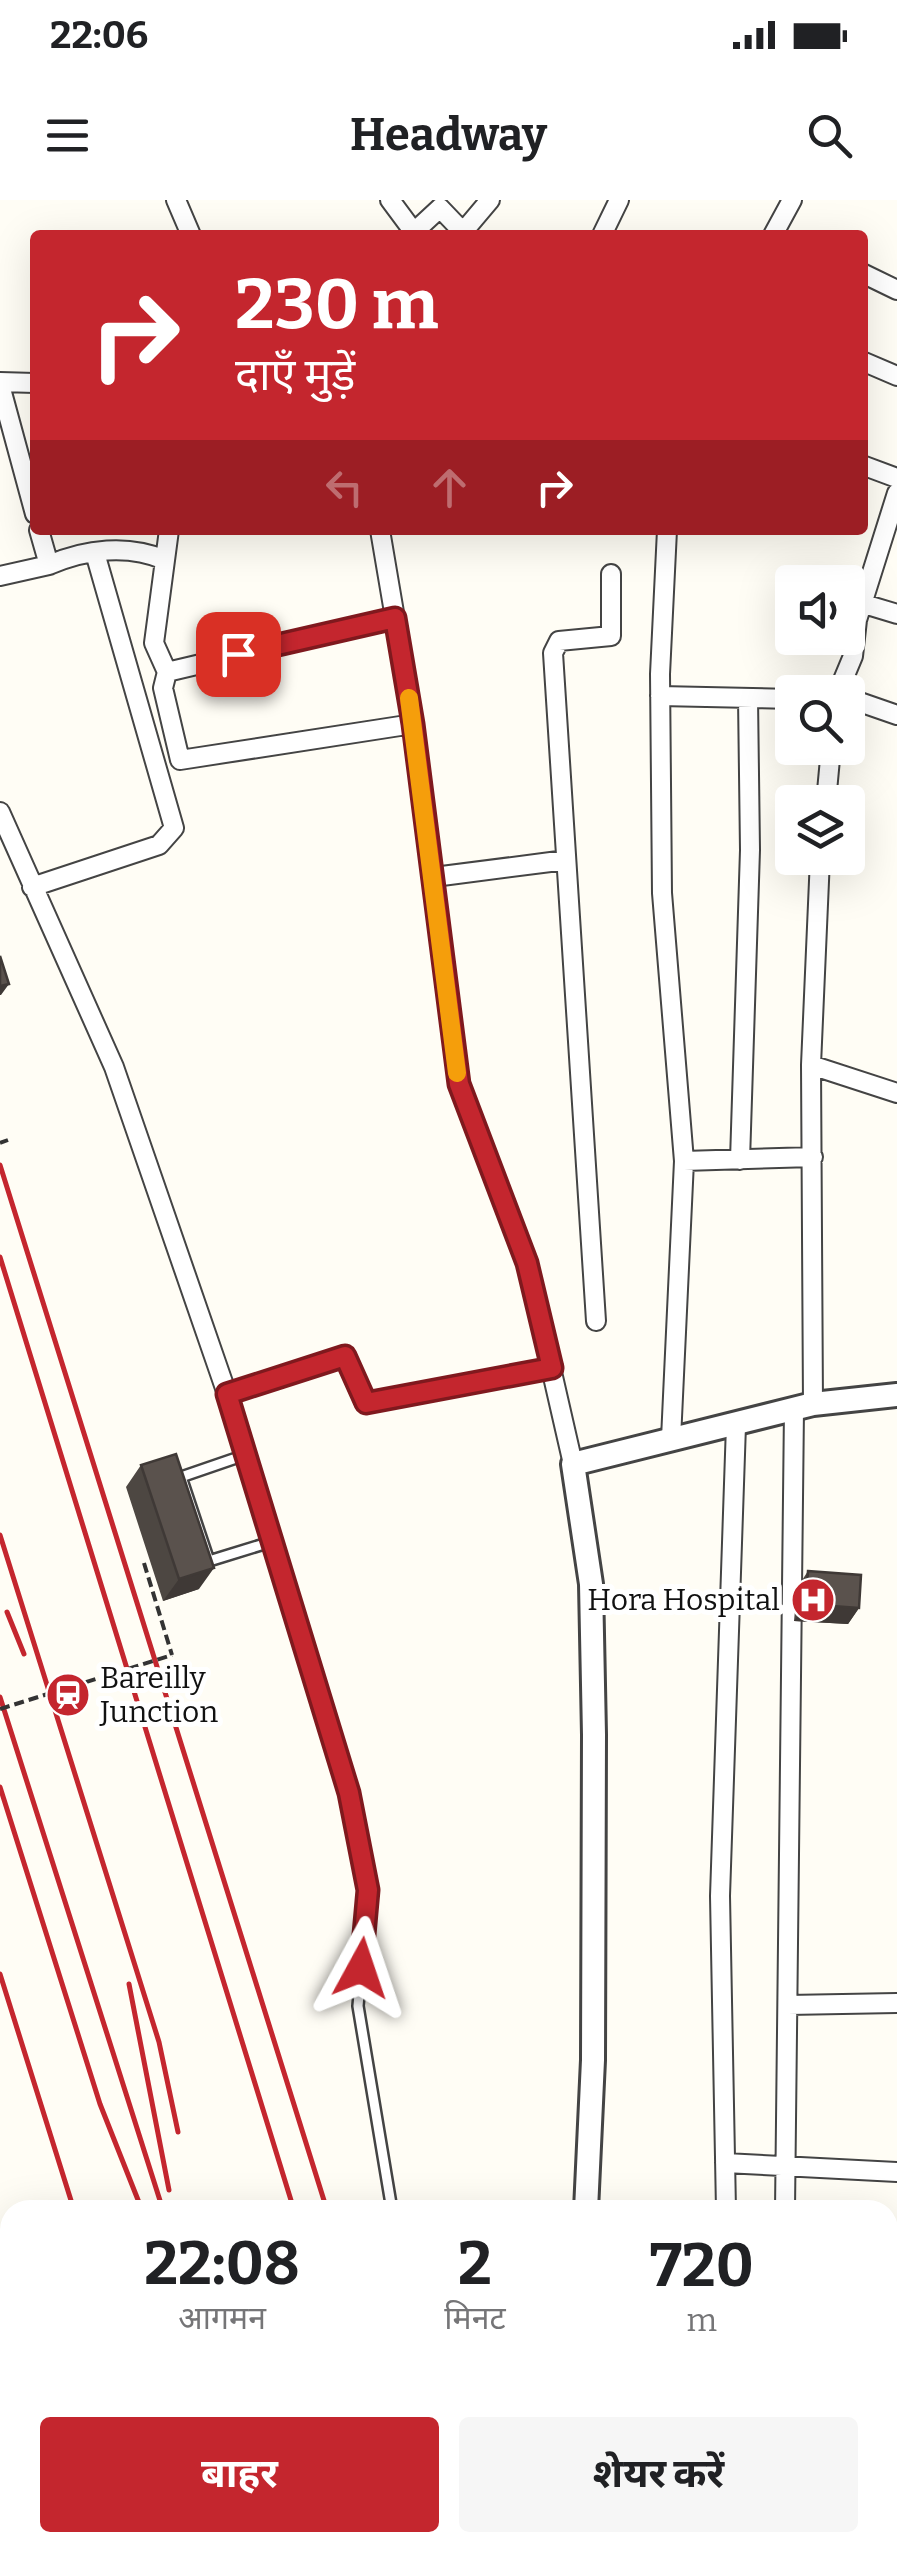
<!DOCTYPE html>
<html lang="hi">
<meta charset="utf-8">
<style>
body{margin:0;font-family:Bitter,"Noto Sans Devanagari",serif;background:#f6f6f6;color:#202124;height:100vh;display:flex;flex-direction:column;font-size:38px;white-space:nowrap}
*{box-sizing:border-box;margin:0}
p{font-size:32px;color:#757577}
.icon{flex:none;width:55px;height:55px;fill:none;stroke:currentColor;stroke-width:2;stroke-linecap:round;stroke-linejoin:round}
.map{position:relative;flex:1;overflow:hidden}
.sheet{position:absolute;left:0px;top:2000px;width:898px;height:352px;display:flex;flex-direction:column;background:#fff;border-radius:30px 30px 0 0;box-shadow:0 10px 40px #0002}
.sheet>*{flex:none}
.guide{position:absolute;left:30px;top:30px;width:838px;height:305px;border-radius:10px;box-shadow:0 10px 40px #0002;background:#c4262e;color:#fff;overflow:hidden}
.tools{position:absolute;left:775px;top:365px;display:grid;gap:20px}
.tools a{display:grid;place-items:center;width:90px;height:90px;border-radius:10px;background:#fff;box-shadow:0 10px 40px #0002;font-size:50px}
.pin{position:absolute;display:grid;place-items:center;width:85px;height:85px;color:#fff;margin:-42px;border-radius:20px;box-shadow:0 5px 15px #0006}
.me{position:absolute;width:110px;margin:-55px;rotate:5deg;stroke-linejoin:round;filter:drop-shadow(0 0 8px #0008)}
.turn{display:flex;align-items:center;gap:35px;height:210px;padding:0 40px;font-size:45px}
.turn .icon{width:130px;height:130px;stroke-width:2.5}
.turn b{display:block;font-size:70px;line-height:85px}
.lanes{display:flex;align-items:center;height:95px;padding:0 40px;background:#0003;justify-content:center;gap:50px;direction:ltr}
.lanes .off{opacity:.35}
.eta{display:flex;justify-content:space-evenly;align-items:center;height:170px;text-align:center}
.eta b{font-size:60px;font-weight:700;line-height:70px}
.action{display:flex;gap:20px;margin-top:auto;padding:20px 40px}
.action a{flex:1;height:115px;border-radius:10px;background:#c4262e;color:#fff;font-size:40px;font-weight:700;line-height:115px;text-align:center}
.action a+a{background:#f6f6f6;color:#202124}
.status{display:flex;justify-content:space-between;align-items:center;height:70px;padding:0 50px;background:#fff;direction:ltr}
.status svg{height:28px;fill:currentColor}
header{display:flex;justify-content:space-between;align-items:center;height:130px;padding:0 40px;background:#fff;font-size:45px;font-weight:700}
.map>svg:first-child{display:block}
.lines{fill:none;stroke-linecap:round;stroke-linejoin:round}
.service-casing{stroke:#444;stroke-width:14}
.minor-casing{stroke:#444;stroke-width:22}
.tertiary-casing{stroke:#444;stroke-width:28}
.path{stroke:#333;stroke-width:4;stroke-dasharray:10 5;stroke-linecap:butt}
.service{stroke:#fff;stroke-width:9}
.minor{stroke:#fff;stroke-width:18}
.tertiary{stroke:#fff;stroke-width:22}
.rail{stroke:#c4262e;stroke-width:5}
.path-bridge{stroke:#333;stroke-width:4;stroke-dasharray:10 5;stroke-linecap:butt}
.wall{fill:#4d4742}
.shaded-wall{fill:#3f3936}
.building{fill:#5a524d;stroke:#3f3936;stroke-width:2.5}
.route-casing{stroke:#7f191e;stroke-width:25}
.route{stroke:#c4262e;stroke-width:18}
.slow{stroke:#f59e0b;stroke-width:18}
.labels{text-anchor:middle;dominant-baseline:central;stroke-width:10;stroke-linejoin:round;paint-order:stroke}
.poi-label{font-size:30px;fill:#111;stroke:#fff;text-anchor:end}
</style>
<div class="status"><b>22:06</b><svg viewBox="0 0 49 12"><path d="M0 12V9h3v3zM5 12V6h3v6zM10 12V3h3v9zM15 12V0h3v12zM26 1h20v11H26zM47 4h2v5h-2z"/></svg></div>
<header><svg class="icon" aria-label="menu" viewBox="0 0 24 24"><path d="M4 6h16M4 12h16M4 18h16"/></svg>Headway<svg class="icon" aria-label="search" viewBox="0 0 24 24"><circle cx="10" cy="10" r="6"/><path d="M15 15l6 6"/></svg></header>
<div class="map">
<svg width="897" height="2351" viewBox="0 0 897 2351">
<rect width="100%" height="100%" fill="#fffdf5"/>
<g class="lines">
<defs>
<path id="service" d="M245,1255L274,1341L209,1361L181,1277Z
M274,1341L349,1593L368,1690L358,1806L392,2010"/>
<path id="minor" d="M176,0L191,35
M390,0L416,35
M414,32L440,8L463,32
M466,35L463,32L490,0
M602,35L619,0
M773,35L792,0
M862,73L897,90
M862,161L897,176
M0,182L35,183
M0,185L35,314
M862,265L897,278
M169,330L154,443L167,472L163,488L180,560L413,524
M380,330L413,524L459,883L527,1063L573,1264
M667,330L660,474L662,693L684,961L671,1239
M49,365C86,349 128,344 165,360
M0,376L49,365L39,330
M864,404L897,414
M167,472L395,418
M838,492L853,456L857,420L897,293
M660,496L792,499
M848,498L897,515
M826,602L831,548
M0,612L114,867L227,1194
M434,677L566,660
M32,687L159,645L174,628L95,353
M811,865L897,893
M740,960L750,650L748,498
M684,961L813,957
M596,1121L553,453L559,441L611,436V374
M813,1204L811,865L820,658
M245,1255L227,1194L345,1156L365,1203L553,1167
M788,1805L897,1803
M725,1963L897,1972
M726,2010L720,1696L736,1225
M785,2010L794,1209
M888,2057L897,2054
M888,2163L897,2166
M465,2342L467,2351
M588,2342L591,2351
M729,2351V2342
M776,2351V2342"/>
<path id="tertiary" d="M586,2010L593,1860L594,1535L591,1384L573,1264L813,1204L897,1195
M76,2351L107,2342"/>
</defs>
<use href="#service" class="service-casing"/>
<use href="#minor" class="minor-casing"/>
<use href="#tertiary" class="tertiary-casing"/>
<path class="path" d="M0,943L8,940
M144,1363L172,1455"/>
<use href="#service" class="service"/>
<use href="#minor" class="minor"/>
<use href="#tertiary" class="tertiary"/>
<path class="rail" d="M0,965L327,2010
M0,1057L294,2010
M0,1335L159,1842L178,1932
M7,1412L24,1454
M0,1497L163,2010
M0,1587L100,1904L142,2010
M0,1774L74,2010
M129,1784L169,1990
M179,2342L181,2351
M262,2342L265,2351
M411,2342L415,2351
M442,2342L446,2351"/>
<path class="path-bridge" d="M0,1509L172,1455"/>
</g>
<path class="wall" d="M141,1265L199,1389L163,1401L126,1287Z
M808,1371L859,1408L848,1424L794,1421L797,1388Z"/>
<path class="shaded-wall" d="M9,784L1,795H0V786Z
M214,1368L199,1389L163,1401L179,1379Z
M806,1404L859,1408L848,1424L794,1421Z"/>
<path class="building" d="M0,756L9,784L0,786Z
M176,1254L214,1368L179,1379L141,1265Z
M808,1371L861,1375L859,1408L806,1404Z"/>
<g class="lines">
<defs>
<path id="route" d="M238,454L395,418L413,524L459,884L527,1063L552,1168L366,1203L345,1156L227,1194L349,1593L368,1690L361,1768"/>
</defs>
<use href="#route" class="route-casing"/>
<use href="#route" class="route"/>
<path class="slow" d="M409,498L457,873"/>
</g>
<defs>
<symbol id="hospital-disc" viewBox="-11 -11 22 22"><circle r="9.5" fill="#c4262e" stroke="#fff"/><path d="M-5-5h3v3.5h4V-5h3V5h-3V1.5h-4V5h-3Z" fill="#fff"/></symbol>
<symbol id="station-disc" viewBox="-11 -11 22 22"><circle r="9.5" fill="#c4262e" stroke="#fff"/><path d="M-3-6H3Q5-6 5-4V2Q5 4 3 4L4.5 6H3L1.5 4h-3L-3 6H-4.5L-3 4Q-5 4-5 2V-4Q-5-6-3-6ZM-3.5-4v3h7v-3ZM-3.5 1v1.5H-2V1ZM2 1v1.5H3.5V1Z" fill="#fff"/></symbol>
</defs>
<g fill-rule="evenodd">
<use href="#hospital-disc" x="788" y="1375" width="50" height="50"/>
<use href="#station-disc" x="43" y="1470" width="50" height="50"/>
</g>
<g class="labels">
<g class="poi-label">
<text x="780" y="1400">Hora Hospital</text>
<text x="100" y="1478" text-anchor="start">Bareilly<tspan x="100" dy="34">Junction</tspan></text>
</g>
</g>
</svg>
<div class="tools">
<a><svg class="icon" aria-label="sound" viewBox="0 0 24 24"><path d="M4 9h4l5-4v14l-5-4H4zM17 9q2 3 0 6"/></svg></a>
<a><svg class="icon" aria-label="search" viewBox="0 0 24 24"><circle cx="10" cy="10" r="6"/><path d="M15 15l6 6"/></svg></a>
<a><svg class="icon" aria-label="layers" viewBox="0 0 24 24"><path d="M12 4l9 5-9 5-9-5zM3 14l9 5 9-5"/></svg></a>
</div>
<div class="pin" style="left:238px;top:454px;background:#d93025"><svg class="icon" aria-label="arrive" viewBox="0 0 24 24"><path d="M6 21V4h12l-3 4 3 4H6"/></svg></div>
<svg class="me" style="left:361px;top:1768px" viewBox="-20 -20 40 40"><path d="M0-17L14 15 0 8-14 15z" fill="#c4262e" stroke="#fff" stroke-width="4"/></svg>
<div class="guide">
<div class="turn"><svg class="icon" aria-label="right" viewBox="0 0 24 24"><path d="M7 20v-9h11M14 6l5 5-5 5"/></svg><div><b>230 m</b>दाएँ मुड़ें</div></div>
<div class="lanes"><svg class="icon off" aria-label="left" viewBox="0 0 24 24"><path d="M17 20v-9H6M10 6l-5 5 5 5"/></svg><svg class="icon off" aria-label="ahead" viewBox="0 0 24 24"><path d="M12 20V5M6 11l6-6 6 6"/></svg><svg class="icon" aria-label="right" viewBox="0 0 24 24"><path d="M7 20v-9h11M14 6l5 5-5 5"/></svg></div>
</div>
<section class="sheet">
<div class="eta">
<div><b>22:08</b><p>आगमन</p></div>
<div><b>2</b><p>मिनट</p></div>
<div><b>720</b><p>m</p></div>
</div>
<div class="action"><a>बाहर</a><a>शेयर करें</a></div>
</section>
</div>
